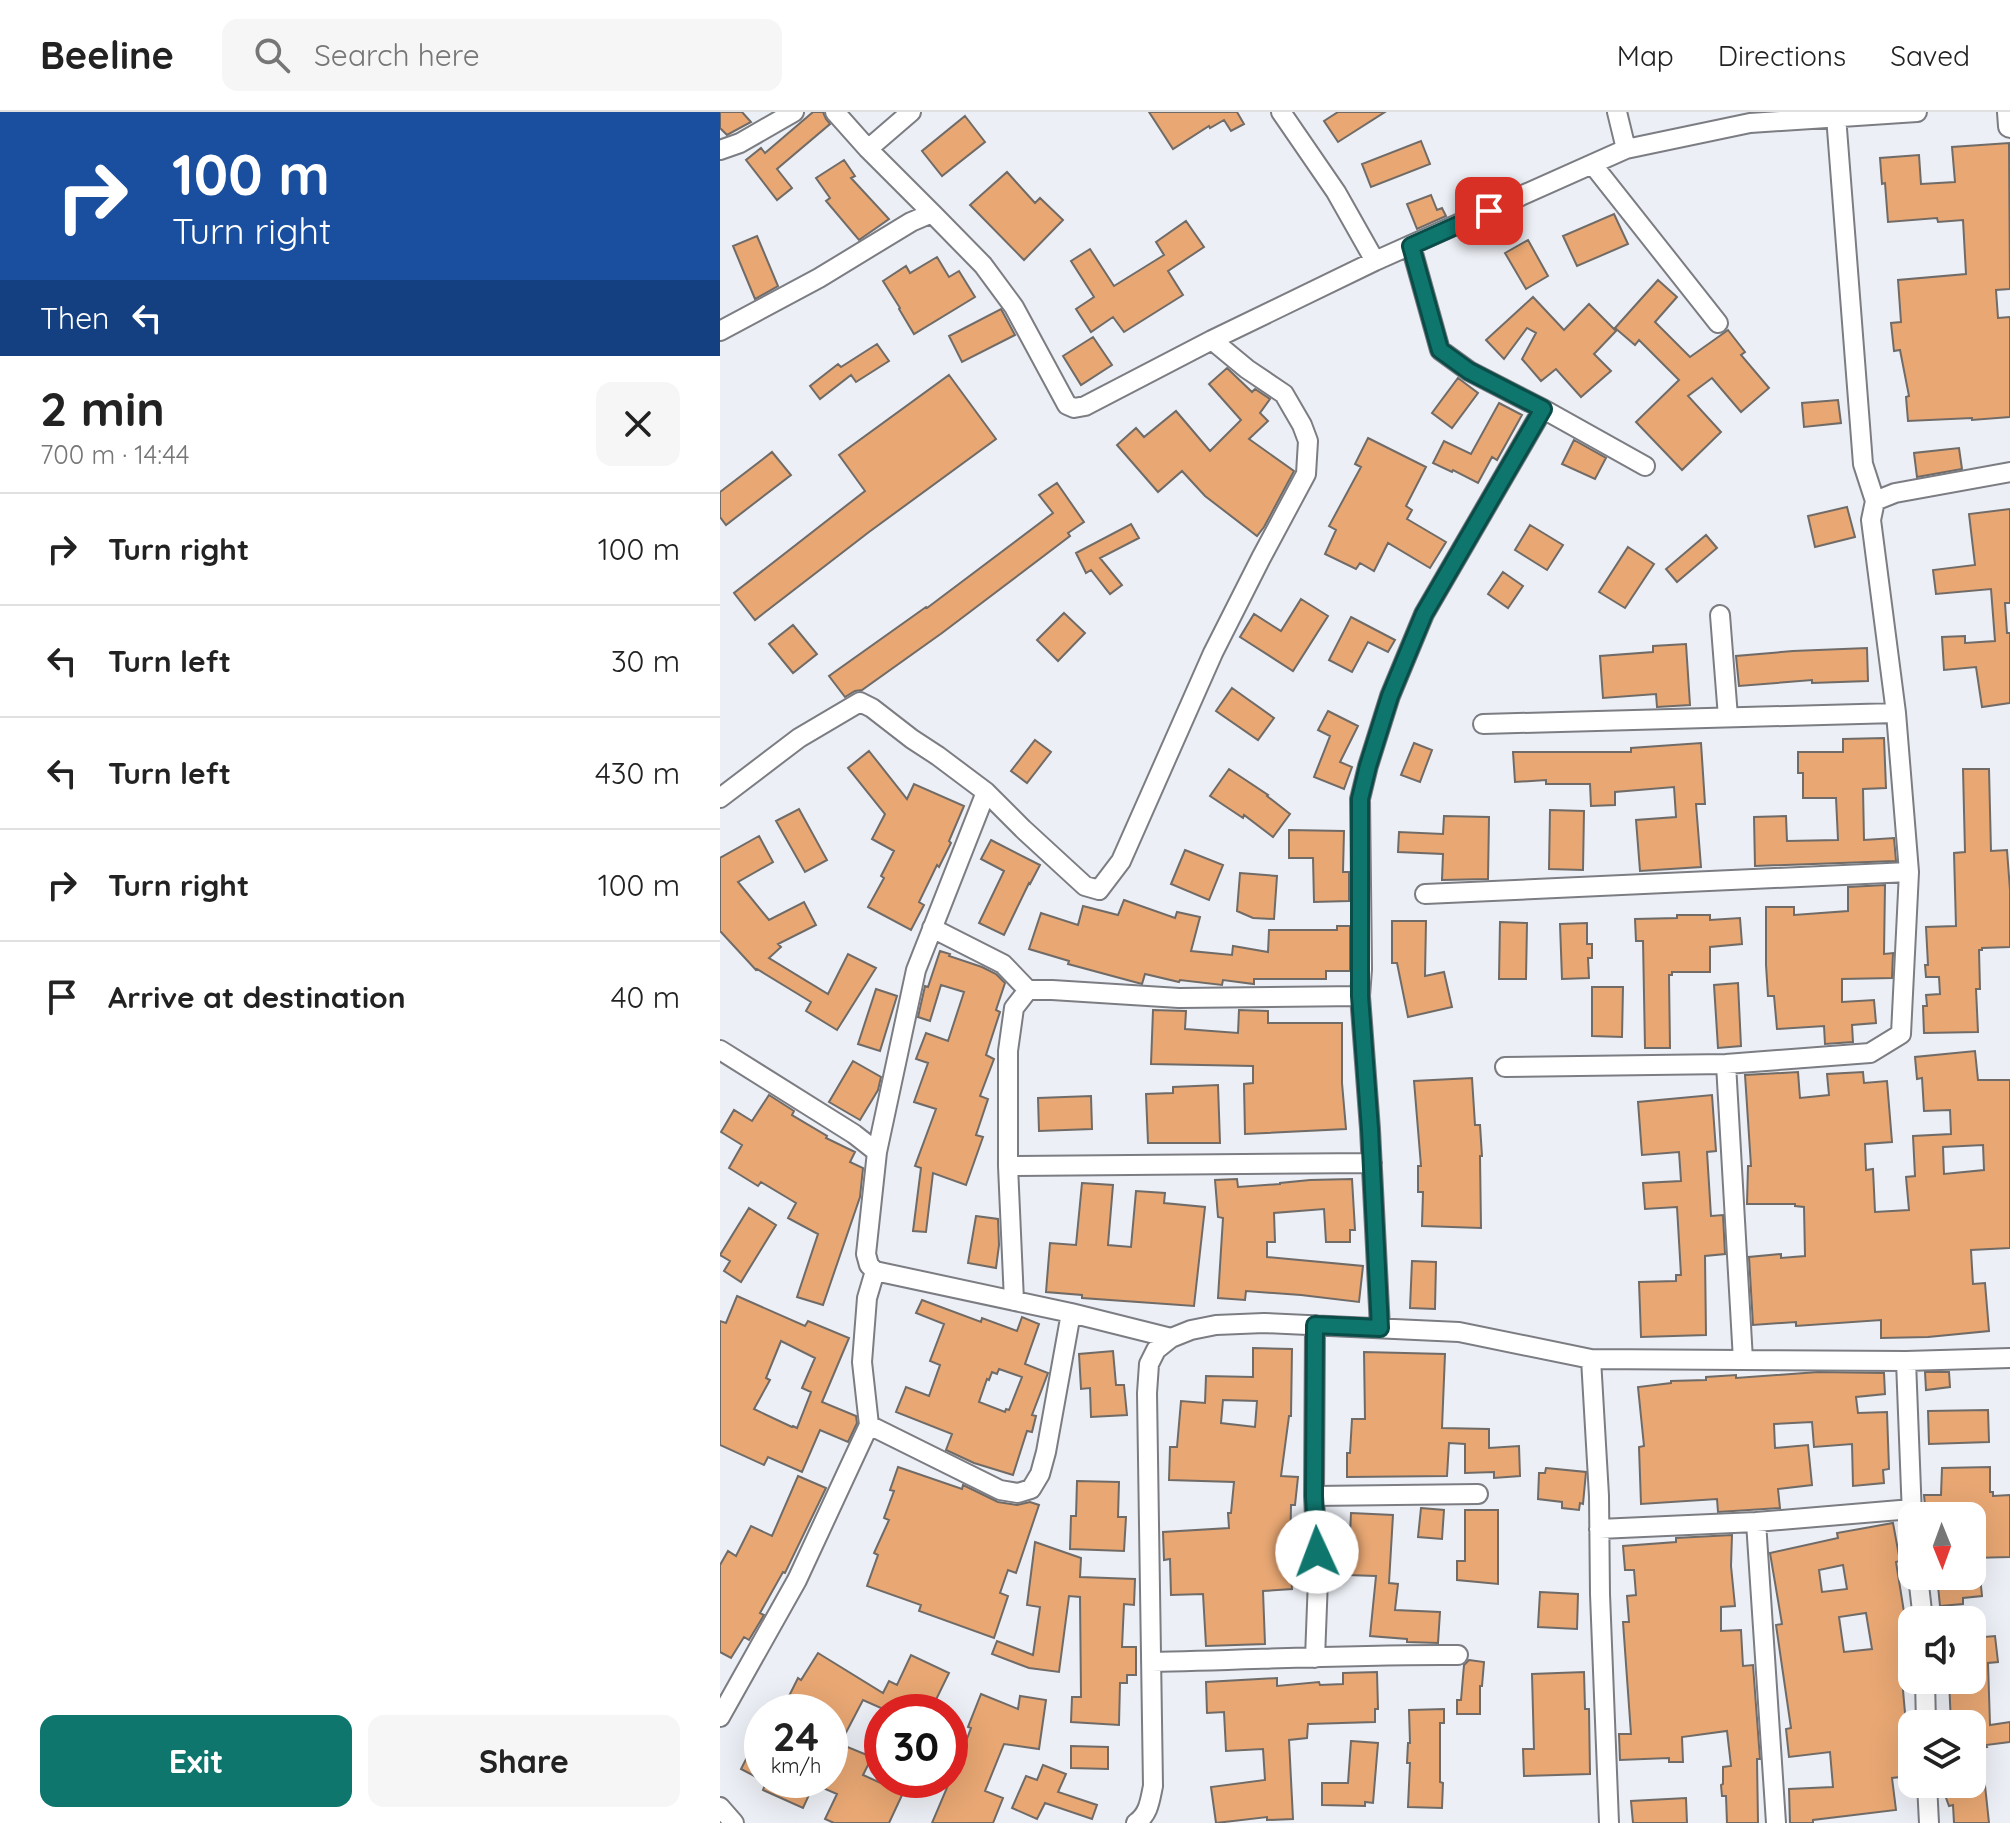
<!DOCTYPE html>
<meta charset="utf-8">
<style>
body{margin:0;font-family:Quicksand,sans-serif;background:#f6f6f6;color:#222;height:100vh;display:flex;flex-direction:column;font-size:30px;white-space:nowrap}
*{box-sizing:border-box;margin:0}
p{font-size:26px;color:#767676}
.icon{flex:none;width:44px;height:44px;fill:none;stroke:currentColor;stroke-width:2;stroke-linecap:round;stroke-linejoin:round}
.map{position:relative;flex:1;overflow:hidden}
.details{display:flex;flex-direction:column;background:#fff;width:720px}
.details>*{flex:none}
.hud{background:#1a4fa0;color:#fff;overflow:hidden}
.needle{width:52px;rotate:179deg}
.controls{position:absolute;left:1178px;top:1390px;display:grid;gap:16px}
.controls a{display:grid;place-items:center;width:88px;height:88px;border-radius:16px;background:#fff;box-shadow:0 8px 32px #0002;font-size:40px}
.speed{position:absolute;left:24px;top:1582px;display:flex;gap:16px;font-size:40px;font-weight:700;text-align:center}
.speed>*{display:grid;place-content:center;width:104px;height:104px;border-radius:50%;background:#fff;box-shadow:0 8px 32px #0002;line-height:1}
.speed small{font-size:20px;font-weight:400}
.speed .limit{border:12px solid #d22;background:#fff;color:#111}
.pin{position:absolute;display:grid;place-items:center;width:68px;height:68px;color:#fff;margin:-34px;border-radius:16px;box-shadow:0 4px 12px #0006}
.me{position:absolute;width:88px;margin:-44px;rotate:358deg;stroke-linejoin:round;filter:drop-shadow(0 0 6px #0008)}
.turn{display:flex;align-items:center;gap:28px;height:168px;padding:0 40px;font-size:36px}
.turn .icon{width:104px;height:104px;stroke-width:2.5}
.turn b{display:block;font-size:56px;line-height:68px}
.then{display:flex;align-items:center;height:76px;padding:0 40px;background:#0003;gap:16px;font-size:30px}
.round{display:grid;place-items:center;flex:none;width:84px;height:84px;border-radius:16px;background:#f6f6f6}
.headline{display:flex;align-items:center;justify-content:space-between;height:136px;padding:0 40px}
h1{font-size:48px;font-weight:700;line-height:60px}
.button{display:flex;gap:16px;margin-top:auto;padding:16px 40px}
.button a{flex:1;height:92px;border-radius:16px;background:#0f766e;color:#fff;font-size:32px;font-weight:700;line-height:92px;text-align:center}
.button a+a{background:#f6f6f6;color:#222}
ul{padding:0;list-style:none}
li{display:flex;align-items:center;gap:24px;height:112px;padding:0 40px;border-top:2px solid #e0e0e0}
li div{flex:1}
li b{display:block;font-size:30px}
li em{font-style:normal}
header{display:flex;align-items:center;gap:48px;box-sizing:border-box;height:112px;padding:0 40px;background:#fff;border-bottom:2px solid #e0e0e0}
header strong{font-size:38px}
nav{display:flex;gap:44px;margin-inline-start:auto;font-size:28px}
.search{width:560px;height:72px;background:#f6f6f6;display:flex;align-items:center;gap:20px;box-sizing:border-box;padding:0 28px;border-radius:16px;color:#767676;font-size:30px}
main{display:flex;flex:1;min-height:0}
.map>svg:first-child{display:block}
.building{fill:#e8a773;stroke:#706b67;stroke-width:2;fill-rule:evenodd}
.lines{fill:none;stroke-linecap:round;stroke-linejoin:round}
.minor-casing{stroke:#7b7d83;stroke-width:22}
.tertiary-casing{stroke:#7b7d83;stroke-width:26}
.minor{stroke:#fff;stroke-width:18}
.tertiary{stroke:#fff;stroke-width:22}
.route-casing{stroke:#0a4d48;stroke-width:20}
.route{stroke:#0f766e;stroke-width:14}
</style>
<header>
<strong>Beeline</strong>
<div class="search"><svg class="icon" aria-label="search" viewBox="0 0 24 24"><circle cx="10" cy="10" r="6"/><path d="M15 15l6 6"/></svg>Search here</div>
<nav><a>Map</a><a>Directions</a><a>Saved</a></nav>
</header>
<main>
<section class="details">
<div class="hud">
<div class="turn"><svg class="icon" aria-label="right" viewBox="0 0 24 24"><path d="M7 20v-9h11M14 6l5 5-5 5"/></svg><div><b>100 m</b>Turn right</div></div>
<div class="then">Then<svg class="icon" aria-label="left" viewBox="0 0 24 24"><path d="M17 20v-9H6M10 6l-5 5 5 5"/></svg></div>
</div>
<div class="headline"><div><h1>2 min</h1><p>700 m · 14:44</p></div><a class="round"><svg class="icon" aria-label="close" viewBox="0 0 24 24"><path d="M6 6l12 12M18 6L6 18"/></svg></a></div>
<ul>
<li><svg class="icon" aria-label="right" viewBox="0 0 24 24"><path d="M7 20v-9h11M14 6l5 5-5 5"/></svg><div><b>Turn right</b></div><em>100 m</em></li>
<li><svg class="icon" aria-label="left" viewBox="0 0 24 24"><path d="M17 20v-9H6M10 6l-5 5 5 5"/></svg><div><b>Turn left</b></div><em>30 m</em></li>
<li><svg class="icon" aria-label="left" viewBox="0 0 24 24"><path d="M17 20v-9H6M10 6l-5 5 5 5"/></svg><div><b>Turn left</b></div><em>430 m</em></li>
<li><svg class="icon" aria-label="right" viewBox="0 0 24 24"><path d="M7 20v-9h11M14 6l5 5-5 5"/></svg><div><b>Turn right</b></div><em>100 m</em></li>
<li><svg class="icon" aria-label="arrive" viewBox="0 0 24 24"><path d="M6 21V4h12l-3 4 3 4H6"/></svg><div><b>Arrive at destination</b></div><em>40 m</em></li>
</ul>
<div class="button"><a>Exit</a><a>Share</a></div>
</section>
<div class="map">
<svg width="1290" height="1711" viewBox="0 0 1290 1711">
<rect width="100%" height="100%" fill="#eceff5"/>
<path class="building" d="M0,0H22L31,10L7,23L0,16Z
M93,0H103L106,7L110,12L57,57L72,76L57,88L26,48L41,36L45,41Z
M429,0H517L524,12L511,19L504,8L490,16L489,14L453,37Z
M618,0H665L618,30L604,9Z
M245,4L265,30L222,64L202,39Z
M701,29L710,52L651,75L642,52Z
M1289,31L1290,177L1276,178L1278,206L1290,205V305L1252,308V306L1188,309L1186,285L1189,284L1180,238L1174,239L1171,211L1181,210L1178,168L1246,162L1243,108L1218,110L1217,106L1168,110L1165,71L1162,72L1160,46L1199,43L1201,72L1235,70L1232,35Z
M124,48L135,64L131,66L169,107L139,128L106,89L110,86L96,66Z
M287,60L315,91L320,86L343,108L304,148L250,93Z
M711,83L717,98L722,96L726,104L697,117L687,92Z
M894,102L908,132L857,154L843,124Z
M466,109L484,135L448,159L463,183L404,220L393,205L371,220L356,197L374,185L351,149L370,137L394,174L444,143L436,130Z
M37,124L58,174L35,187L13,134Z
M808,128L828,164L806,177L785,141Z
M217,145L229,165L239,159L255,185L194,222L179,197L180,196L163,169L186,154L190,161Z
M938,168L957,185L935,210L970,245L1008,218L1025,240L1021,243L1049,276L1021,300L992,266L968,284L1001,320L962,358L916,310L959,268L919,228L915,233L895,216Z
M813,185L844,218L869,192L896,219L874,242L891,259L861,285L836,257L821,269L802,247L816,221L807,216L784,247L766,228Z
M281,197L295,223L242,250L229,224Z
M373,225L392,253L361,273L343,244Z
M157,232L169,249L136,270L131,263L100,287L90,274L118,252L121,255Z
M507,256L532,280L535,277L550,287L540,301L548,309L529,327L574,359L544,415L537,424L485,384L462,359L438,380L397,333L416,316L424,325L456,299L490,339L521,308L489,272Z
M229,263L276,327L149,420L35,508L14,481L145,379L119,343Z
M738,266L758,281L732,316L712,301Z
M1118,288L1121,311L1084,315L1082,291Z
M779,291L802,303L777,348L772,345L758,371L733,358L732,360L713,351L724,329L751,342Z
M648,326L706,355L686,394L692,398L687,407L726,430L710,456L668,431L654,459L640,451L636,457L605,442L616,418L609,414L641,355L635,352Z
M854,328L886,346L875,367L842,352Z
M1239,336L1242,357L1197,365L1194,341Z
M52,340L71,363L6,413L0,405V380Z
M337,371L364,410L348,421L350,424L222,521L142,578L135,579L125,585L109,564L206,495L207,496L333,401L319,383Z
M1127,395L1135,425L1095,435L1088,404Z
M1290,397V491H1285L1287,521H1290V591L1262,595L1256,555L1224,558L1222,525L1245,524V531L1275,529L1271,477L1216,482L1213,458L1255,453L1249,402Z
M411,412L419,426L380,446L402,473L390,482L371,458L366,461L356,441Z
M810,413L843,433L827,458L795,438Z
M986,423L997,436L957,470L946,457Z
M908,435L934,452L905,496L879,480Z
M783,460L803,474L788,496L768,482Z
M581,487L608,504L573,559L520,525L534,502L561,519Z
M344,501L365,521L338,549L317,528Z
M631,505L675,528L668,540L648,530L632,560L609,548Z
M73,513L97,542L73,561L49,532Z
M966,532L970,593L937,595L936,582L883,586L880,544L933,540V534Z
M1147,536L1148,569L1092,571V568L1019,574L1016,544L1073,539Z
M512,576L554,606L538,628L496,599Z
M608,599L638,614L620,650L632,655L624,677L594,665L610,624L598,618Z
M1164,626L1166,676L1143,677L1144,728L1174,726L1176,749L1035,754L1034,705L1066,704L1067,729L1118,728L1116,686H1083V661H1078V640H1123V627Z
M315,628L331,640L307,671L291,659Z
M694,631L712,638L700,670L681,663Z
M981,631L985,692H976L981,755L920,759L916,708L956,705L954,675L895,680V693L871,694L870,672H826V668L795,670L793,640H911V636Z
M149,639L187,687L194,672L244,694L229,729L231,731L219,755L217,753L199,790L204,793L191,818L148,795L164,766L161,764L174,739L152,727L165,702L128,656Z
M509,657L548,683L547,684L570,702L553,725L524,703L523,706L490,684Z
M1243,657H1269L1271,739L1287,738L1290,778V835L1262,836V838H1259L1260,877H1256L1258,920L1204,921L1203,894H1207L1206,883L1220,882L1219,865H1206L1205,853H1208L1206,815L1236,814L1234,741L1245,740Z
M79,697L107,748L85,760L56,709Z
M830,698L864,699L863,758L829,757Z
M724,704L769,705L768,767L722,768L723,742L678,740L679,720L723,722Z
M569,718L624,719L623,760H629V789L594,790L593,746H569Z
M39,724L53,750L18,770L49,808L84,790L96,813L58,832L61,835L49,846L108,882L128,842L156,856L117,918L86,899L91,890L37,857L36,858L0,819V746Z
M271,728L320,753L310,772L309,771L284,823L259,811L284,759L261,747Z
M465,738L503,753L489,788L451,772Z
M520,761L557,764L554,807L533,806L517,799Z
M1165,773L1164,842L1173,841L1172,866L1122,867V890L1154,888L1156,911L1132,913L1133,930L1105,932L1104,914L1057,917L1054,884H1048L1046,853V795H1074V803L1128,799V775Z
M404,788L455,806L457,800L480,805L471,839L512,843L513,834L548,840L549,818H617V814H630V859H606V867H534V872L503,868L502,873L460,868L459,870L425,862L422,872L348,852L349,849L309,837L321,801L358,813L363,794L398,803Z
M957,803H990V808L1020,806L1022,832L990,835V860H952V863H949L950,936H925L923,829H916L915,807L957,806Z
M672,809H706L705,864L724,860L732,895L688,905L677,851H672Z
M780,810L807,811L806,867H779Z
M867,811V832H872V846H868L869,866L842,867L840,812Z
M220,839L230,842L229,844L262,855L276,862L285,871L276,898L280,900L266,943L274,947L260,984L268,987L256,1023L263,1025L246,1073L213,1061L206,1120L193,1119L201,1056L195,1054L216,997L194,990L208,951L196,947L206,921L228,929L244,880L221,873L210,909L198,905L205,874L208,875Z
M1018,871L1021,934L998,936L994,873Z
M872,875H903L902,925L872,924Z
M156,877L177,884L160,939L138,932Z
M433,898L466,899L465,917L518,921L519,898L548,899V911H622V971L626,1017L525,1022L524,972L533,971V954L431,952Z
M1255,939L1258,968H1290V1136L1251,1138L1253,1172L1265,1171L1269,1219L1208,1225L1161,1226V1208L1076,1214V1210L1033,1213L1029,1145L1061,1142V1146L1085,1144L1084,1095L1075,1094V1092H1027L1028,1054H1031L1025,963L1078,960L1080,986L1109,983L1107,962L1143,960L1144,971L1167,969L1172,1030L1145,1032L1146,1058L1153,1057L1155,1100L1189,1098L1186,1065L1195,1064L1193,1024L1231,1022L1230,998L1204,999L1202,966L1197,967L1195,945ZM1263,1033L1264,1058L1224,1062L1223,1035Z
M133,949L161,965L158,978L140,1008L109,990Z
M752,966L755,1013H760L762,1044H760L761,1116L702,1114L703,1080H698V1054H701L694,969Z
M498,973L500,1031H428L426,982L453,981V975Z
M49,983L74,999L72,1003L107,1024L106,1026L135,1040L130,1050L143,1056L140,1085L103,1193L77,1185L98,1122L68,1106L76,1091L41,1070L38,1074L9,1056L22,1033L1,1020L14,998L32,1009Z
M992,983L996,1039L987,1040L991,1104L1003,1103L1005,1142L985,1144L986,1223L921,1225L919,1170L956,1169V1163H961L957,1095L925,1097L923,1071L961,1069L959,1040L922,1043L918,990Z
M371,984L372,1017L319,1019L318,986Z
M517,1067L518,1075L560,1072V1071L590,1068L632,1067L635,1118H630V1130H606L604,1097L554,1101L555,1130H547V1145L643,1154L639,1190L581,1183L526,1179L525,1188L498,1186L503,1106L498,1105L495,1068Z
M362,1071L393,1073L388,1133L411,1135L416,1079L445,1081L444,1091L485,1095L474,1194L362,1186V1183L326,1180L330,1131L356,1133Z
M29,1096L56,1113L21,1170L4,1159L10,1149L0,1143Z
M256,1104L278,1107L279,1133L276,1156L248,1151Z
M692,1149L716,1150L715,1197L690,1196Z
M17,1184L85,1214L88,1209L129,1226L102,1290L136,1304L137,1311L128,1330L100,1318L82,1360L48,1345L44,1353L0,1333V1209L6,1211ZM61,1229L95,1246L82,1276L91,1280L77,1316L73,1314L72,1315L34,1297L50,1268L46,1266Z
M202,1188L261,1210L262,1206L297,1219L302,1205L319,1212L305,1252L328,1261L312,1303L316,1304L312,1320L307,1319L293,1363L254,1351L226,1338L232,1322L176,1300L186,1275L209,1284L220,1253L210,1249L224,1212L196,1201ZM279,1257L302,1265L289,1298L286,1297L285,1300L259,1290L267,1267L269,1268L272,1260L277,1262Z
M533,1236L572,1237L571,1304H569L561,1364L578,1365L575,1393H571L570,1449L583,1448L584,1461L571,1462L572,1477L543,1479L545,1532L486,1534L483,1482L451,1483L450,1447L444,1448L443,1420L509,1416L508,1401H511L514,1370L449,1368L450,1335H457L461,1289L485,1291L486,1264L533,1265ZM503,1288L537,1289L535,1315L501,1311Z
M393,1239L396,1273H404L407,1303L371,1305L370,1276L361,1277L359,1242Z
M644,1240L725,1242L722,1316L769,1317V1336L799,1334L800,1364L774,1366V1360L745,1361V1332L729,1331L727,1364L627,1365V1341H630L632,1307H645Z
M1098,1260L1164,1261L1165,1282L1136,1285L1138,1301L1167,1300L1169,1357L1163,1358L1164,1371L1133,1374L1132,1332L1094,1335L1092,1310L1054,1312L1055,1336L1088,1333L1092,1373L1058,1377L1060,1396L998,1400L997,1387L921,1392L919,1335L924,1334L918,1275L951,1271V1269L986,1268V1265L1016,1263V1266Z
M1205,1260H1229L1230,1275L1206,1278Z
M1268,1298L1269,1330L1209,1332L1208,1299Z
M178,1355L242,1377L243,1373L278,1390L297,1393L310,1390L319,1393L296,1461L288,1458L280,1481L288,1484L274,1526L199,1499L201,1493L147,1474L158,1443L154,1441L169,1408L164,1406L174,1379L170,1378Z
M1270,1355V1380H1273V1384L1290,1383V1445L1252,1446V1404H1206L1204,1383H1221L1222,1356Z
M826,1356L866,1360L863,1392L860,1391L859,1398L842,1396V1390L818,1387L819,1361H825Z
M78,1364L106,1376L65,1461L63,1460L40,1501L44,1503L29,1528L24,1525L11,1546L0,1540V1453L8,1439L16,1444L31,1414L52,1424Z
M357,1369L399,1370L398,1405H406L404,1439L350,1437L351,1404H356Z
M701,1396L724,1398L722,1427L698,1425Z
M745,1398H778V1472L737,1468V1449H745Z
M631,1401L673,1403L669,1471L678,1472L675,1498L720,1500L718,1531L687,1530V1527L650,1524L656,1464L628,1463Z
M1173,1411L1180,1449L1176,1450L1189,1531L1191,1566L1182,1567L1186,1612H1191L1192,1619V1633H1188L1190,1664L1172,1666L1176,1698L1093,1708V1711H1070L1069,1677L1113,1675L1110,1640L1069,1645L1066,1617L1071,1616L1056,1513L1062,1512L1050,1441L1118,1426L1117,1421ZM1123,1453L1127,1477L1102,1480L1099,1458ZM1146,1501L1152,1537L1124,1540L1119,1505Z
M1012,1423L1011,1454L1015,1494L1001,1495V1519L1021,1518L1023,1554L1033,1553L1040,1647H1037L1038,1711H1007L1006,1684H1002L1001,1673L1003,1672V1655L1011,1654L1007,1619L962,1625L963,1650H949V1646L900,1648L899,1622H911L903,1510H909L907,1484L916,1483L914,1458H905L903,1434L956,1430V1426Z
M315,1430L361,1446L360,1465L415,1467L414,1493L404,1492L402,1535H416V1563H407V1571H400L399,1613L351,1610L352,1585H361L360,1485L349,1484L339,1560L309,1556L272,1542L277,1529L313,1543L320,1495L307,1493Z
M1217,1464H1260L1262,1484L1243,1486V1492L1220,1494Z
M820,1480L858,1482L857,1517L818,1515Z
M1275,1524L1278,1550L1268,1551L1270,1613L1290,1610V1630L1266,1633L1267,1635L1261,1636L1269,1711H1234L1233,1693L1229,1694L1221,1672H1252V1612H1231L1229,1568H1252V1526Z
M98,1541L163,1581L169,1569L177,1573L191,1543L229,1561L210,1600H170L143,1588L120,1632L152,1645L143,1663L183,1681L169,1711H114L105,1707L117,1682L94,1672L83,1696L43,1678L47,1668H110V1600H87L66,1590L78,1566L81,1568Z
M749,1548L764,1550L762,1574H760V1602H737V1588H741L744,1553Z
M657,1560L658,1597H655V1610L588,1612L587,1626L569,1628L573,1707L547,1708V1705L496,1711L491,1675L545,1668L543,1637L506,1639L504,1600L487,1601L486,1570L557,1566V1574L599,1570L600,1573L623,1572V1561Z
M864,1560L865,1597H869L870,1662L804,1664L803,1637H814L812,1562Z
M261,1582L298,1597L300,1584L326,1588L319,1637L284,1632L265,1679L283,1686L273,1711H212L240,1645L251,1616L248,1615Z
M724,1597V1611H720V1670L723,1671L722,1696L688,1695L690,1651H687L688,1631H690L689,1598Z
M162,1603V1642L147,1634Z
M42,1616V1668L21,1657Z
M631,1629L658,1631L653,1691L645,1690V1694L602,1693V1671H628Z
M351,1634L388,1635V1657L351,1656Z
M323,1653L346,1662L338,1680L377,1693L372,1707L325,1691L317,1707L292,1696L306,1664L317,1668Z
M966,1686L967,1711H913L911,1689Z"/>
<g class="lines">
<defs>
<path id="minor" d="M115,0L148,37L212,101
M561,0L616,80L655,149
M897,0L906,37
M1116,4L1143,352L1155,389
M148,37L191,0
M0,38L20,31L74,0
M873,53L998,211
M691,134L720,238L749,259L823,297L925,354
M0,219L99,166L191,110L212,101L263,153L294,195L347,293L354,296L365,294L492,228L655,149L906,37L1030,11L1197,0
M1000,503L1008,605
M763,612L1176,601
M0,686L79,626L140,590L152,596L192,627L218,644L266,680L303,717L365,774L379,778L401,749L493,541L541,446L586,362L588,329L582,313L564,282L527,257L492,228
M705,782L1189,760
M212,816L283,852L308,878
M0,938L134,1022L157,1040L146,1142L149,1153L155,1159L351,1201L451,1226
M1006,952L1023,1248
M785,955L1006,952L1150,941L1181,922L1189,760L1176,601L1151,408L1155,389L1175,381L1290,360
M157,1040L196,858L266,680
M288,1054L652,1051
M294,1189L288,1054V939L294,896L308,878H332L459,886L640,884
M660,1216L650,1017L640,884L642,857L640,687L648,654L670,584L704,502L823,297
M871,1247L879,1384L880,1482L889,1711
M1186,1249L1192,1404
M149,1313L280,1378L298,1381L311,1377L320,1362L326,1340L351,1201
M594,1384L758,1382
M1036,1410L1056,1711
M879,1417L1036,1410L1192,1397
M1198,1464L1203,1508
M595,1546L598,1467L594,1384L595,1213
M431,1550C533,1548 636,1542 738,1543
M1205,1568L1206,1612
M0,1605L77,1468L149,1313L142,1250L147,1186L155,1159
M1207,1672L1209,1711
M0,1695L14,1711
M416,1711C429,1702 430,1688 433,1674L427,1281L429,1252L436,1238L451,1226L471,1218L496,1213L544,1211L739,1220L871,1247L1186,1249L1290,1246"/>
<path id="tertiary" d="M1289,0L1290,14"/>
</defs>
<use href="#minor" class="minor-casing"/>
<use href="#tertiary" class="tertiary-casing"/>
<use href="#minor" class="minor"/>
<use href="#tertiary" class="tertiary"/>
</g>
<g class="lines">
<defs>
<path id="route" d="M597,1440L594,1384L595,1213L660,1216L650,1017L640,884V687L648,654L670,584L704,502L823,297L749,259L720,238L691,134L769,99"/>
</defs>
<use href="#route" class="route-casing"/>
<use href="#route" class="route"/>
</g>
</svg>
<div class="controls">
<a><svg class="needle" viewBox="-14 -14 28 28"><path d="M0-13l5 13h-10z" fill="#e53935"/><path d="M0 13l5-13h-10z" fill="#767676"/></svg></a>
<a><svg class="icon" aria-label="sound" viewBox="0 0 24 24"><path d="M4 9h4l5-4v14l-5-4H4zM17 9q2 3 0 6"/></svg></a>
<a><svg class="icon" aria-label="layers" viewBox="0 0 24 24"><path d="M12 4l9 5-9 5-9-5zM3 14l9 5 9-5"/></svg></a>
</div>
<div class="speed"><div>24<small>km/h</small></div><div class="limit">30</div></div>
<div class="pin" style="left:769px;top:99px;background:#d93025"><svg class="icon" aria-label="arrive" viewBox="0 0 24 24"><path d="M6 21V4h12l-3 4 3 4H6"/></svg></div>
<svg class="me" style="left:597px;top:1440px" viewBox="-20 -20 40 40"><circle r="19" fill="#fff"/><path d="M0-13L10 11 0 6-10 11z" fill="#0f766e"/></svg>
</div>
</main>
